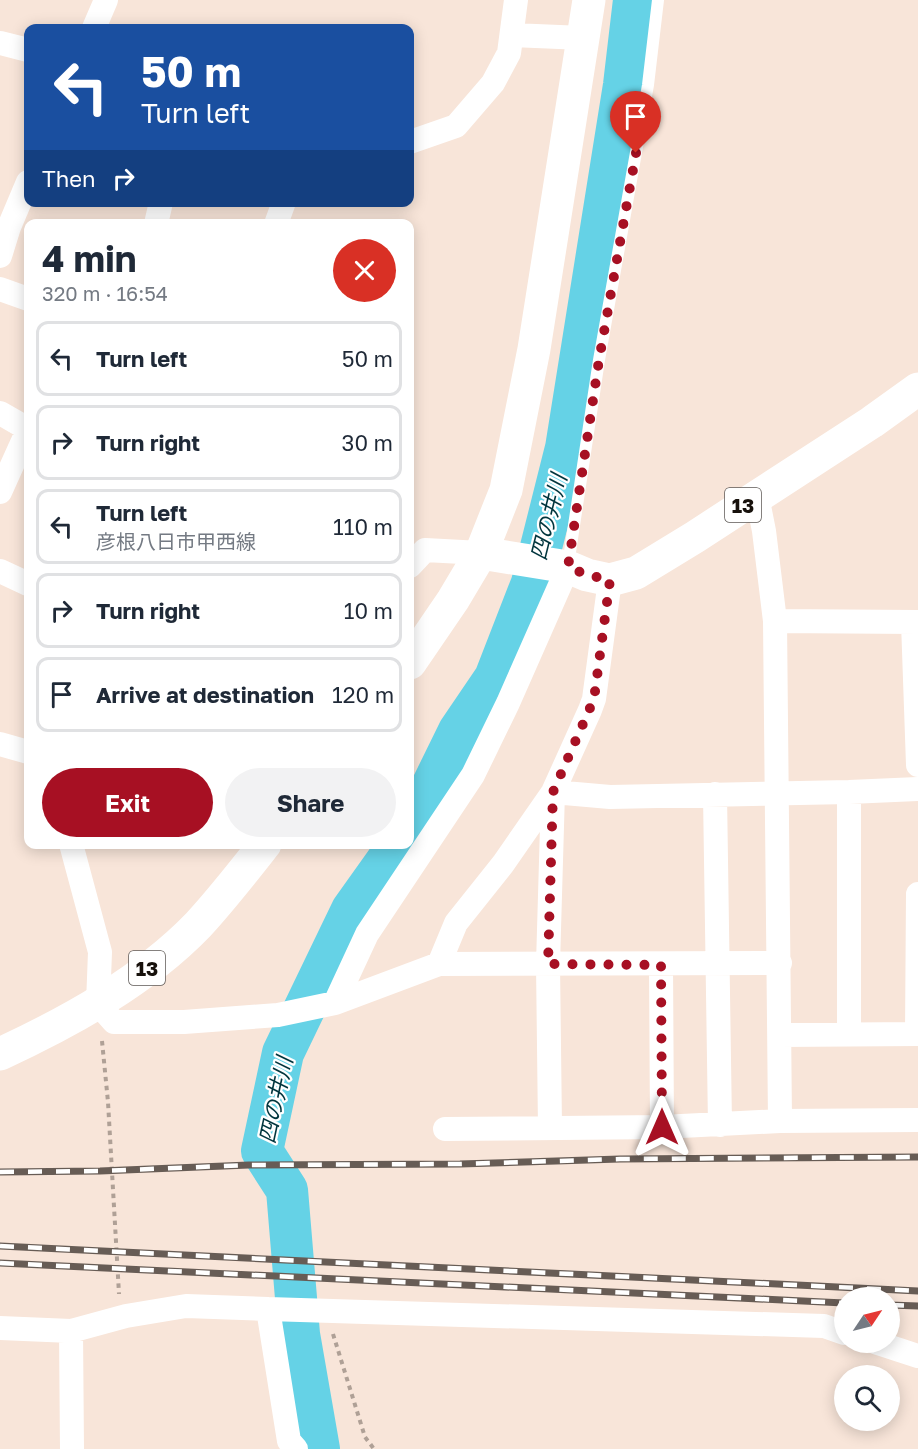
<!DOCTYPE html>
<meta charset="utf-8">
<style>
body{margin:0;font-family:"Golos Text","Noto Sans JP",sans-serif;background:#f2f2f3;color:#1f2937;height:100vh;display:flex;flex-direction:column;font-size:22px;white-space:nowrap}
*{box-sizing:border-box;margin:0}
p{font-size:20px;color:#747a83}
.icon{flex:none;width:33px;height:33px;fill:none;stroke:currentColor;stroke-width:2;stroke-linecap:round;stroke-linejoin:round}
.map{position:relative;flex:1;overflow:hidden}
.panel{position:absolute;left:24px;top:219px;width:390px;height:630px;display:flex;flex-direction:column;background:#fff;border-radius:12px;box-shadow:0 3px 15px #0003}
.panel>*{flex:none}
.top-card{position:absolute;left:24px;top:24px;width:390px;height:183px;border-radius:12px;box-shadow:0 3px 15px #0003;background:#1a4fa0;color:#fff;overflow:hidden}
.needle{width:39px;rotate:55deg}
.controls{position:absolute;left:834px;top:1287px;display:grid;gap:12px}
.controls a{display:grid;place-items:center;width:66px;height:66px;border-radius:50%;background:#fff;box-shadow:0 3px 15px #0003;font-size:30px}
.pin{position:absolute;display:grid;place-items:center;width:51px;height:51px;color:#fff;margin:-62px -26px;border-radius:50% 50% 50% 0;rotate:-45deg;box-shadow:0 0 6px #0007}
.pin .icon{rotate:45deg}
.me{position:absolute;width:66px;margin:-33px;rotate:0deg;stroke-linejoin:round;filter:drop-shadow(0 0 4px #0008)}
.turn{display:flex;align-items:center;gap:21px;height:126px;padding:0 18px;font-size:27px}
.turn .icon{width:78px;height:78px;stroke-width:2.5}
.turn b{display:block;font-size:42px;line-height:51px}
.then{display:flex;align-items:center;height:57px;padding:0 18px;background:#0003;gap:12px;font-size:22px}
.round{display:grid;place-items:center;flex:none;width:63px;height:63px;border-radius:32px;background:#f2f2f3}
.summary{display:flex;align-items:center;justify-content:space-between;height:102px;padding:0 18px}
h1{font-size:36px;font-weight:700;line-height:45px}
.cta{display:flex;gap:12px;margin-top:auto;padding:12px 18px}
.cta a{flex:1;height:69px;border-radius:36px;background:#a71023;color:#fff;font-size:24px;font-weight:700;line-height:69px;text-align:center}
.cta a+a{background:#f2f2f3;color:#1f2937}
ul{padding:0;list-style:none}
li{display:flex;align-items:center;gap:18px;height:75px;margin:0 12px 9px;padding:0 6px;border:3px solid #e0e1e3;border-radius:12px}
li div{flex:1}
li b{display:block;font-size:22px}
li em{font-style:normal}
.map>svg:first-child{display:block}
.lines{fill:none;stroke-linecap:round;stroke-linejoin:round}
.river{stroke:#65d2e6;stroke-width:42}
.path{stroke:#afa096;stroke-width:4;stroke-dasharray:4.5 4.5;stroke-linecap:butt}
.lane{stroke:#fff;stroke-width:12}
.street{stroke:#fff;stroke-width:24}
.secondary{stroke:#fff;stroke-width:33}
.primary{stroke:#fff;stroke-width:33}
.rail-casing{stroke:#675c55;stroke-width:7}
.rail{stroke:#fff;stroke-width:4.5;stroke-dasharray:14;stroke-linecap:butt}
.route{stroke:#a71023;stroke-width:10;stroke-dasharray:0 18}
.labels{text-anchor:middle;dominant-baseline:central;stroke-width:4.5;stroke-linejoin:round;paint-order:stroke}
.shield{fill:#fff;stroke:#5d5855;stroke-width:1.5}
.shield-label{font-size:20px;font-weight:bold;fill:#17110c}
.water-label{font-size:22px;font-style:italic;fill:#00353d;stroke:#fff}
</style>
<div class="map">
<svg width="918" height="1449" viewBox="0 0 918 1449">
<rect width="100%" height="100%" fill="#f8e5d9"/>
<g class="lines">
<path class="river" d="M410,831L459,731L495,678L532,583L566,448L624,85L634,0
M319,1449L299,1334L287,1190L262,1151L283,1053L352,910L399,844"/>
<path class="path" d="M102,1041L108,1102L119,1294
M333,1334L365,1437L374,1449"/>
<path class="lane" d="M568,565L599,360L648,85L658,0"/>
<path class="street" d="M94,28L106,0
M512,35L583,38
M0,43L28,50
M410,142L456,126L493,83L509,53L516,0
M156,224L161,202
M276,224L284,202
M0,256L9,227L28,182
M0,289L28,299
M0,413L28,429
M0,492L28,430
M757,496L764,531L775,621L780,1121L918,1120
M410,566L425,550L481,553
M0,571L28,584
M775,621L918,622
M913,622L918,765
M0,744L28,752
M715,794L720,1125
M71,844L100,952L98,1004L114,1022H184L278,1015L335,1003L439,964L780,963
M439,964L456,923L503,864L553,792L590,710L594,699L610,580
M661,965L662,1127
M335,1003L367,934L473,775L508,703L568,567
M849,1034V792
M917,1034L918,894
M780,1035L918,1034
M550,1128L548,964L553,792L610,797L849,792L918,789
M445,1129L662,1127L780,1121
M268,1309L824,1326L844,1333
M0,1328L71,1331L126,1316L186,1306L268,1309L289,1441L296,1449
M71,1331L72,1449
M875,1342L918,1356"/>
<path class="secondary" d="M481,553L506,490L534,349L589,0"/>
<path class="primary" d="M410,663L453,600L481,553L568,567L587,575L610,580L636,573L695,537L872,422L918,389
M0,1054C69,1022 144,981 198,925C222,899 243,872 265,844"/>
<defs>
<path id="rail" d="M0,1172L100,1171L249,1165L460,1164L620,1159L918,1157
M0,1246L918,1291
M0,1263L844,1303
M890,1305L918,1306"/>
</defs>
<use href="#rail" class="rail-casing"/>
<use href="#rail" class="rail"/>
</g>
<g class="lines">
<path class="route" d="M636,153L599,360L568,567L587,575L610,580L594,699L553,792L548,964L661,965L662,1127"/>
</g>
<g class="labels">
<g class="shield">
<rect x="725" y="488" width="36" height="34" rx="4.5"/>
<rect x="129" y="951" width="36" height="34" rx="4.5"/>
</g>
<g class="shield-label">
<text x="743" y="505">13</text>
<text x="147" y="968">13</text>
</g>
<g class="water-label">
<text transform="translate(548 517) rotate(-76)">四の井川</text>
<text transform="translate(275 1100) rotate(-78)">四の井川</text>
</g>
</g>
</svg>
<div class="controls">
<a><svg class="needle" viewBox="-14 -14 28 28"><path d="M0-13l5 13h-10z" fill="#e53935"/><path d="M0 13l5-13h-10z" fill="#747a83"/></svg></a>
<a><svg class="icon" aria-label="search" viewBox="0 0 24 24"><circle cx="10" cy="10" r="6"/><path d="M15 15l6 6"/></svg></a>
</div>
<div class="pin" style="left:636px;top:153px;background:#d93025"><svg class="icon" aria-label="arrive" viewBox="0 0 24 24"><path d="M6 21V4h12l-3 4 3 4H6"/></svg></div>
<svg class="me" style="left:662px;top:1127px" viewBox="-20 -20 40 40"><path d="M0-17L14 15 0 8-14 15z" fill="#a71023" stroke="#fff" stroke-width="4"/></svg>
<div class="top-card">
<div class="turn"><svg class="icon" aria-label="left" viewBox="0 0 24 24"><path d="M17 20v-9H6M10 6l-5 5 5 5"/></svg><div><b>50 m</b>Turn left</div></div>
<div class="then">Then<svg class="icon" aria-label="right" viewBox="0 0 24 24"><path d="M7 20v-9h11M14 6l5 5-5 5"/></svg></div>
</div>
<section class="panel">
<div class="summary"><div><h1>4 min</h1><p>320 m · 16:54</p></div><a class="round" style="background:#d93025;color:#fff"><svg class="icon" aria-label="close" viewBox="0 0 24 24"><path d="M6 6l12 12M18 6L6 18"/></svg></a></div>
<ul>
<li><svg class="icon" aria-label="left" viewBox="0 0 24 24"><path d="M17 20v-9H6M10 6l-5 5 5 5"/></svg><div><b>Turn left</b></div><em>50 m</em></li>
<li><svg class="icon" aria-label="right" viewBox="0 0 24 24"><path d="M7 20v-9h11M14 6l5 5-5 5"/></svg><div><b>Turn right</b></div><em>30 m</em></li>
<li><svg class="icon" aria-label="left" viewBox="0 0 24 24"><path d="M17 20v-9H6M10 6l-5 5 5 5"/></svg><div><b>Turn left</b><p>彦根八日市甲西線</p></div><em>110 m</em></li>
<li><svg class="icon" aria-label="right" viewBox="0 0 24 24"><path d="M7 20v-9h11M14 6l5 5-5 5"/></svg><div><b>Turn right</b></div><em>10 m</em></li>
<li><svg class="icon" aria-label="arrive" viewBox="0 0 24 24"><path d="M6 21V4h12l-3 4 3 4H6"/></svg><div><b>Arrive at destination</b></div><em>120 m</em></li>
</ul>
<div class="cta"><a>Exit</a><a>Share</a></div>
</section>
</div>
